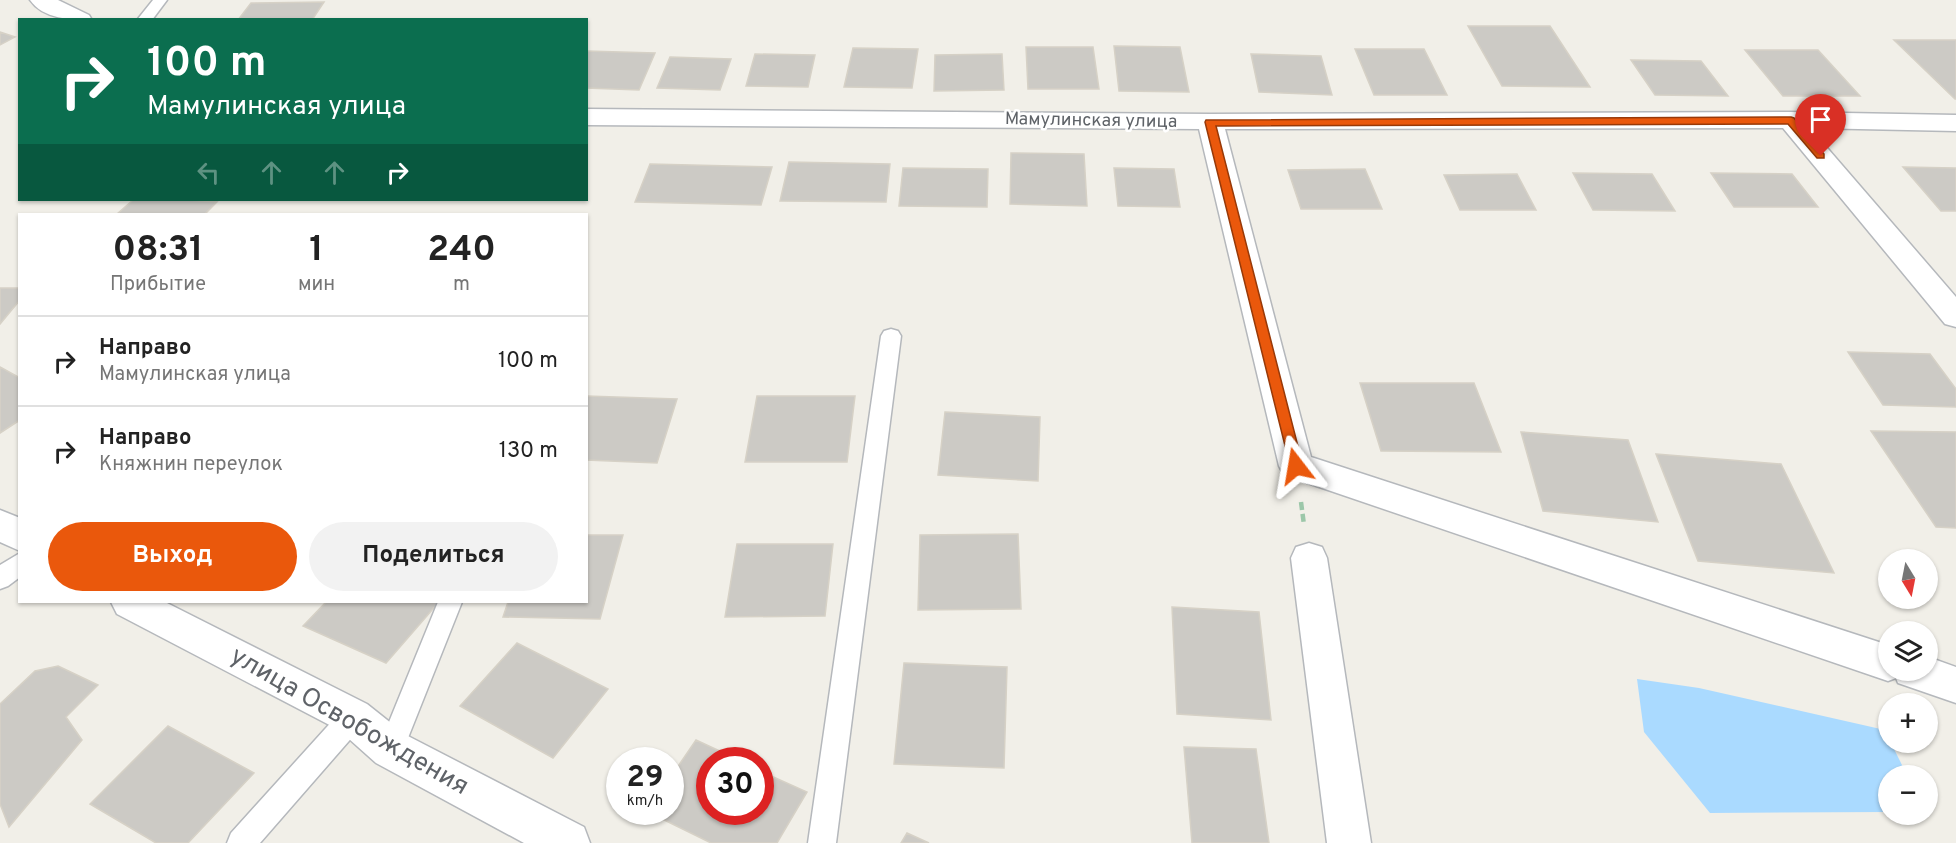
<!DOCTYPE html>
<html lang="ru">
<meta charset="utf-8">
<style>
body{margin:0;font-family:Overpass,sans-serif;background:#f2f2f2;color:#222;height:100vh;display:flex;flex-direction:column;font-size:22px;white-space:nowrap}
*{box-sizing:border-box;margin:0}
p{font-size:20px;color:#767676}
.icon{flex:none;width:33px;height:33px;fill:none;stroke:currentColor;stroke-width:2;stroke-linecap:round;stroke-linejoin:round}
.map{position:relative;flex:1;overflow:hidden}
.drawer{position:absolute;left:18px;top:213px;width:570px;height:390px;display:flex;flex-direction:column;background:#fff;border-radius:0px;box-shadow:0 2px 4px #0004}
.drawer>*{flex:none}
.banner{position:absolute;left:18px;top:18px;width:570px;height:183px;border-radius:0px;box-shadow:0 2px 4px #0004;background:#0b6e4f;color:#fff;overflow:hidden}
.needle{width:39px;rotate:170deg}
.tools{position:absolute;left:1878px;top:549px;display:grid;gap:12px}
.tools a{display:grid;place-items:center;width:60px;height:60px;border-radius:50%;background:#fff;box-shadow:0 2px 4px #0004;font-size:30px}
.speed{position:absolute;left:606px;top:747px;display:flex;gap:12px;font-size:30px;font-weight:700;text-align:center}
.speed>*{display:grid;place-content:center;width:78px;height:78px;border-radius:50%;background:#fff;box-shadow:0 2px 4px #0004;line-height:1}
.speed small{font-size:15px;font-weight:400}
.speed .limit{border:9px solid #d22;background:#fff;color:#111}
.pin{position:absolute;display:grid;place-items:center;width:51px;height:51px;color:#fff;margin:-62px -26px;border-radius:50% 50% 50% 0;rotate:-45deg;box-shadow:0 0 6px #0007}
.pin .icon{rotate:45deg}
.me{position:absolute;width:66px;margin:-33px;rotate:346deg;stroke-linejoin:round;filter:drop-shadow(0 0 4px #0008)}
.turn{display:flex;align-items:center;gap:21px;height:126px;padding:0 30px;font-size:27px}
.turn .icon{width:78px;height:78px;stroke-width:2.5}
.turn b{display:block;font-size:42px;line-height:51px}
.lanes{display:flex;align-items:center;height:57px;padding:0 30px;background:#0003;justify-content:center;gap:30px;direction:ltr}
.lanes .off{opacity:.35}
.eta{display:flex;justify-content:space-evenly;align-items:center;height:102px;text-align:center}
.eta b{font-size:36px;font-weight:700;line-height:42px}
.action{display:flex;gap:12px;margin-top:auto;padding:12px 30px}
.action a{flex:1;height:69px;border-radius:36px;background:#ea580c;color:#fff;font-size:24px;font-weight:700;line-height:69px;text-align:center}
.action a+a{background:#f2f2f2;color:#222}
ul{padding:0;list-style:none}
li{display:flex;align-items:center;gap:18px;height:90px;padding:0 30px;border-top:2px solid #e0e0e0}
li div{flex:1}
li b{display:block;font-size:22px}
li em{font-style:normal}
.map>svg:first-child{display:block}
.water{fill:#aadaff}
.building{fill:#cccac5;stroke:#d6d1c6;stroke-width:1.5}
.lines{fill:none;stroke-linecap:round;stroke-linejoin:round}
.lane-casing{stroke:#b5b8bc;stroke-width:3}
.street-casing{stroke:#b5b8bc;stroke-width:3}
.path{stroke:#9cc7a9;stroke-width:4.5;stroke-dasharray:8 4;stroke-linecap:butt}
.lane{fill:#fff;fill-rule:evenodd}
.street{fill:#fff;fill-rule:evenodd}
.route{fill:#ea580c;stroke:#983908;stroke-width:1.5}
.labels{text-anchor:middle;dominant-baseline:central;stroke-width:5;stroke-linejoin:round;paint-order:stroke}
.far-street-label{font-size:18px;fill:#5f6368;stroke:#fff}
.near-street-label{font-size:26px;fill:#5f6368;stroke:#fff}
</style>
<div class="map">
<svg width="1956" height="843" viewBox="0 0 1956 843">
<rect width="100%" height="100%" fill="#f1efe8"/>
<path class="water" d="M1637,679L1699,688L1885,730L1888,742L1891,743L1907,775L1888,776V812L1710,813L1644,732Z"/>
<path class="building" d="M324,2L312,20H238L251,3Z
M1468,26H1550L1590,87L1502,86Z
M0,32L15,37L0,45Z
M1894,40H1956V99H1955Z
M1114,46L1180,47L1189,92L1119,91Z
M1026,47H1093L1099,89H1028Z
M853,48L918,49L912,88L844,87Z
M1355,49H1424L1447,95H1374Z
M1745,50H1818L1860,96H1783Z
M586,51L655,53L639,90L586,88Z
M755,54L815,55L808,87L746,86Z
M1002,54L1004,90L934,91L935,55Z
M1251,54L1321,56L1332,95L1259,92Z
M670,57L731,59L720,90L657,88Z
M1631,60L1701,61L1728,96L1655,95Z
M1011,153L1084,154L1087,206L1010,204Z
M789,162L890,164L886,202L780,201Z
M650,164L772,167L761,205L635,202Z
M1903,167L1956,168V211H1941Z
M903,168L988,169L987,207L899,206Z
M1114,168L1174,169L1180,207L1118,206Z
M1365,169L1382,209H1301L1288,170Z
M1573,173L1652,174L1675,211L1593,210Z
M1711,173L1792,174L1818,207H1734Z
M1517,174L1536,210H1460L1444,175Z
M133,200H189L217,202L205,214H117Z
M0,288H20V300L0,324Z
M1848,352L1930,354L1956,389V407L1883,405Z
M0,367L20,378V420L0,433Z
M1360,383H1474L1501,452L1381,451Z
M586,396L677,399L657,463L586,460Z
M757,396H855L847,462H745Z
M945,412L1040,417L1038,481L938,475Z
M1871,431L1956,432V528L1936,527Z
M1521,432L1628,440L1658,522L1543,511Z
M1656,454L1781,464L1834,573L1698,561Z
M1018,534L1021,609L918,610L920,535Z
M586,535H623L600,619L503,617L508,602H586Z
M737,544H833L825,616L725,617Z
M326,602H439L386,663L303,626Z
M1172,607L1259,612L1271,720L1177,714Z
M517,643L608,689L553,758L460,706Z
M904,663L1007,667L1004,768L894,764Z
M58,666L98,685L66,717L82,740L9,827L0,804V704L35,671Z
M168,726L254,773L188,843H156L90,804Z
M696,740L739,760H710V812H760V771L807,792L777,843H711L648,812H670V778Z
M1184,747L1256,749L1269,843H1192Z
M907,833L929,843H901Z"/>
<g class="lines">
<defs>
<path id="lane" d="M153,0H167L152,20H137Z
M891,329L898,331L901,336L836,843H808L881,336L884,331Z
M20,553V577L8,586L0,589V565Z
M438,602H462L400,758L391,762L382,758L378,749Z
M353,705L362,708L366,717L362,726L260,843H227L231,833L344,708Z"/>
<path id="street" d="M30,0H58L89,15L92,20C71,20 43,19 30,0Z
M586,109L1210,114L1790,112L1956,115V131L1810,128L1956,297V327L1945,324L1783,128L1225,129L1311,457L1888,645V670H1928V657L1956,667V703L1898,683L1896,678L1888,681L1284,475L1279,466L1199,129L586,125Z
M0,510L20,518V551L0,542Z
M1309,543L1322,547L1327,558L1371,843H1327L1291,558L1296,547Z
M111,602H165L367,704L406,735L584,827L590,843H524L376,763L339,730L117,614Z"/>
</defs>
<use href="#lane" class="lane-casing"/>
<use href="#street" class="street-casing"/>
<path class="path" d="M1301,502L1304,525"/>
<use href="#lane" class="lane"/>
<use href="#street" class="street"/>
</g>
<path class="route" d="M1791,117L1794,118L1824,154V158H1817L1788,124L1216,126L1303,466L1301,470H1291L1205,122L1206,120Z"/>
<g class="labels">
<g class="far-street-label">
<text transform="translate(1091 121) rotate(1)">Мамулинская улица</text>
</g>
<g class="near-street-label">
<text transform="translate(349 722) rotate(30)">улица Освобождения</text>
</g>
</g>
</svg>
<div class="tools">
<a><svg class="needle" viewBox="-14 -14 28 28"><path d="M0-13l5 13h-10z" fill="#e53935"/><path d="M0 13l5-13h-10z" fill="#767676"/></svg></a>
<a><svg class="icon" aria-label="layers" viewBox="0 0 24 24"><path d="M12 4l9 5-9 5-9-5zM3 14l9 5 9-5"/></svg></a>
<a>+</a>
<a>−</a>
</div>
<div class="speed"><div>29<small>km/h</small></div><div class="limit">30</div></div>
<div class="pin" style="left:1821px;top:156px;background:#d93025"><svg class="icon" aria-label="arrive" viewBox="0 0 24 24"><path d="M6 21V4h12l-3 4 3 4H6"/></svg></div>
<svg class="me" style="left:1296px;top:466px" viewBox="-20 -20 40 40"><path d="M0-17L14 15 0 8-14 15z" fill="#ea580c" stroke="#fff" stroke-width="4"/></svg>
<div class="banner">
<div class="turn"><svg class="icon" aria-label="right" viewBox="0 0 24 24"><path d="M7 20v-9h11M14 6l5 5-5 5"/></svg><div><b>100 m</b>Мамулинская улица</div></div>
<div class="lanes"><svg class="icon off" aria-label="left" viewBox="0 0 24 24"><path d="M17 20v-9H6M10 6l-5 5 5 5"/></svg><svg class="icon off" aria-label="ahead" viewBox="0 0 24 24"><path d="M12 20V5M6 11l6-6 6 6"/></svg><svg class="icon off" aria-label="ahead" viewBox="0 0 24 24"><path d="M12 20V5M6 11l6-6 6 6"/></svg><svg class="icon" aria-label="right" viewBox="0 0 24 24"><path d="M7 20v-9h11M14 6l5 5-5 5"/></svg></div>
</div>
<section class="drawer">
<div class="eta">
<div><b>08:31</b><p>Прибытие</p></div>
<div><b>1</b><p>мин</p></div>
<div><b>240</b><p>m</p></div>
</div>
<ul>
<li><svg class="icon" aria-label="right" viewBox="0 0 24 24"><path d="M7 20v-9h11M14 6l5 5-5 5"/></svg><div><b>Направо</b><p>Мамулинская улица</p></div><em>100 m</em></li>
<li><svg class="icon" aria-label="right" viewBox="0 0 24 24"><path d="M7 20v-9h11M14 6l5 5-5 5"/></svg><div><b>Направо</b><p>Княжнин переулок</p></div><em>130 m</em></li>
</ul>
<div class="action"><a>Выход</a><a>Поделиться</a></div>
</section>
</div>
